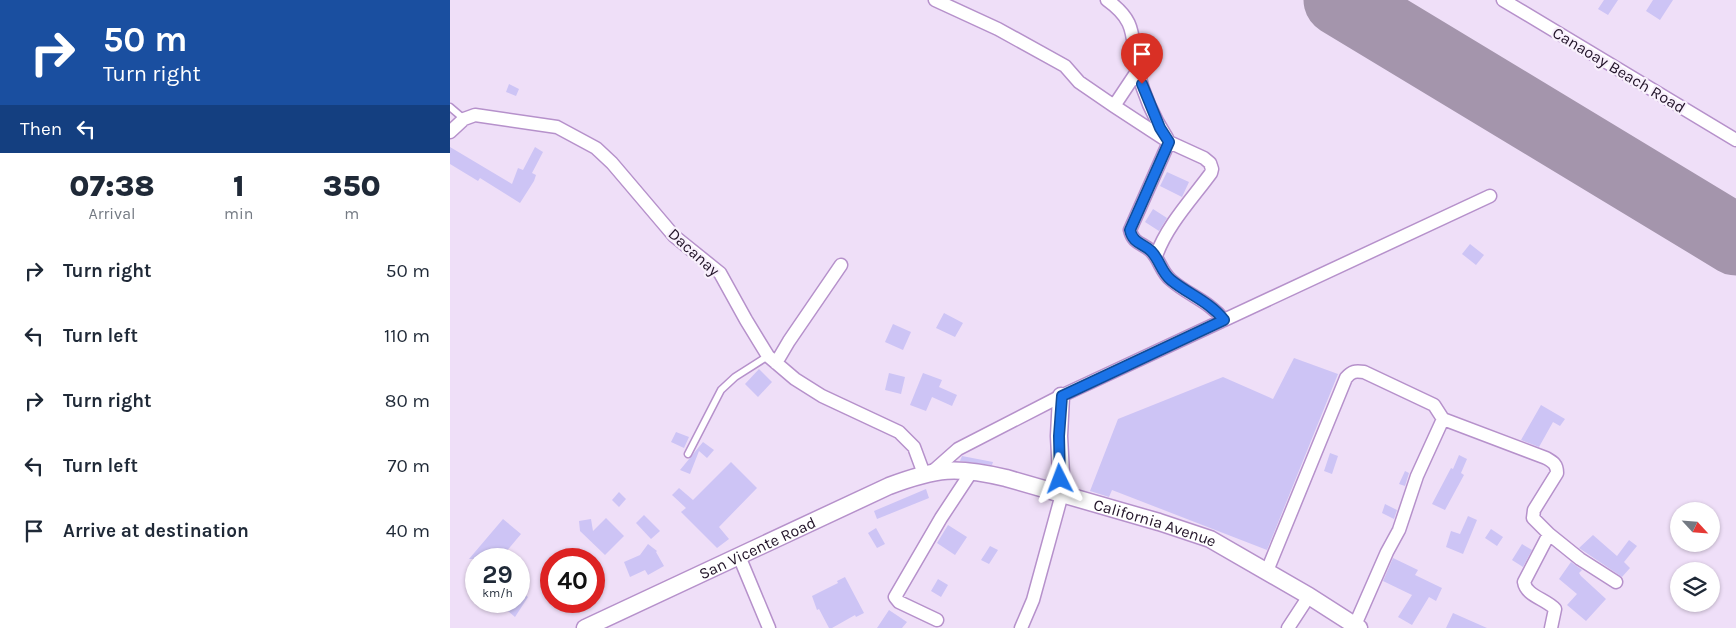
<!DOCTYPE html>
<style>
body{margin:0;font-family:Karla,sans-serif;background:#f6f6f7;color:#1f2937;height:100vh;display:flex;flex-direction:column;font-size:19px;white-space:nowrap}
*{box-sizing:border-box;margin:0}
p{font-size:16px;color:#747a83}
.icon{flex:none;width:28px;height:28px;fill:none;stroke:currentColor;stroke-width:2;stroke-linecap:round;stroke-linejoin:round}
.map{position:relative;flex:1;overflow:hidden}
.drawer{display:flex;flex-direction:column;background:#fff;width:450px}
.drawer>*{flex:none}
.hud{background:#1a4fa0;color:#fff;overflow:hidden}
.needle{width:32px;rotate:116deg}
.fabs{position:absolute;left:1220px;top:502px;display:grid;gap:10px}
.fabs a{display:grid;place-items:center;width:50px;height:50px;border-radius:50%;background:#fff;box-shadow:0 1px 4px #0004;font-size:25px}
.speed{position:absolute;left:15px;top:548px;display:flex;gap:10px;font-size:25px;font-weight:700;text-align:center}
.speed>*{display:grid;place-content:center;width:65px;height:65px;border-radius:50%;background:#fff;box-shadow:0 1px 4px #0004;line-height:1}
.speed small{font-size:12px;font-weight:400}
.speed .limit{border:8px solid #d22;background:#fff;color:#111}
.pin{position:absolute;display:grid;place-items:center;width:42px;height:42px;color:#fff;margin:-51px -21px;border-radius:50% 50% 50% 0;rotate:-45deg;box-shadow:0 0 5px #0007}
.pin .icon{rotate:45deg}
.me{position:absolute;width:55px;margin:-28px;rotate:357deg;stroke-linejoin:round;filter:drop-shadow(0 0 4px #0008)}
.turn{display:flex;align-items:center;gap:18px;height:105px;padding:0 20px;font-size:22px}
.turn .icon{width:65px;height:65px;stroke-width:2.5}
.turn b{display:block;font-size:35px;line-height:42px}
.then{display:flex;align-items:center;height:48px;padding:0 20px;background:#0003;gap:10px;font-size:19px}
.eta{display:flex;justify-content:space-evenly;align-items:center;height:85px;text-align:center}
.eta b{font-size:30px;font-weight:800;line-height:35px}
ul{padding:0;list-style:none}
li{display:flex;align-items:center;gap:15px;height:65px;padding:0 20px}
li div{flex:1}
li b{display:block;font-size:19px}
li em{font-style:normal}
main{display:flex;flex:1;min-height:0}
.map>svg:first-child{display:block}
.lines{fill:none;stroke-linecap:round;stroke-linejoin:round}
.runway{stroke:#a495ac;stroke-width:71}
.building{fill:#cdc4f5}
.lane-casing{stroke:#b691cb;stroke-width:9}
.street-casing{stroke:#b691cb;stroke-width:15}
.secondary-casing{stroke:#b691cb;stroke-width:19}
.lane{stroke:#fff;stroke-width:6}
.street{stroke:#fff;stroke-width:12}
.secondary{stroke:#fff;stroke-width:16}
.route-casing{stroke:#114b97;stroke-width:12}
.route{stroke:#1a73e8;stroke-width:9}
.labels{text-anchor:middle;dominant-baseline:central;stroke-width:4.5;stroke-linejoin:round;paint-order:stroke}
.street-label{font-size:16px;fill:#211328;stroke:#f8f0fc}
</style>
<main>
<section class="drawer">
<div class="hud">
<div class="turn"><svg class="icon" aria-label="right" viewBox="0 0 24 24"><path d="M7 20v-9h11M14 6l5 5-5 5"/></svg><div><b>50 m</b>Turn right</div></div>
<div class="then">Then<svg class="icon" aria-label="left" viewBox="0 0 24 24"><path d="M17 20v-9H6M10 6l-5 5 5 5"/></svg></div>
</div>
<div class="eta">
<div><b>07:38</b><p>Arrival</p></div>
<div><b>1</b><p>min</p></div>
<div><b>350</b><p>m</p></div>
</div>
<ul>
<li><svg class="icon" aria-label="right" viewBox="0 0 24 24"><path d="M7 20v-9h11M14 6l5 5-5 5"/></svg><div><b>Turn right</b></div><em>50 m</em></li>
<li><svg class="icon" aria-label="left" viewBox="0 0 24 24"><path d="M17 20v-9H6M10 6l-5 5 5 5"/></svg><div><b>Turn left</b></div><em>110 m</em></li>
<li><svg class="icon" aria-label="right" viewBox="0 0 24 24"><path d="M7 20v-9h11M14 6l5 5-5 5"/></svg><div><b>Turn right</b></div><em>80 m</em></li>
<li><svg class="icon" aria-label="left" viewBox="0 0 24 24"><path d="M17 20v-9H6M10 6l-5 5 5 5"/></svg><div><b>Turn left</b></div><em>70 m</em></li>
<li><svg class="icon" aria-label="arrive" viewBox="0 0 24 24"><path d="M6 21V4h12l-3 4 3 4H6"/></svg><div><b>Arrive at destination</b></div><em>40 m</em></li>
</ul>
</section>
<div class="map">
<svg width="1286" height="628" viewBox="0 0 1286 628">
<rect width="100%" height="100%" fill="#efdff8"/>
<g class="lines">
<path class="runway" d="M889,0L1286,240"/>
</g>
<path class="building" d="M1154,0H1168L1158,15L1148,9Z
M1203,0H1223L1210,20L1196,11Z
M59,84L69,89L66,96L56,92Z
M0,147L62,184L68,168L73,170L85,147L93,152L82,173L86,175L84,181L70,203L30,178L28,181L0,164Z
M717,172L739,182L732,197L710,186Z
M703,209L717,218L709,231L695,222Z
M1020,244L1034,255L1026,265L1012,254Z
M494,313L513,323L505,337L486,328Z
M443,324L461,332L453,350L435,342Z
M844,358L888,374L817,550L662,490L659,497L640,491L668,419L773,377L823,399Z
M309,369L322,382L308,397L295,384Z
M439,373L455,377L451,394L435,390Z
M473,373L492,380L489,387L507,395L502,406L482,397L476,411L460,405Z
M1091,405L1115,419L1110,426L1103,422L1089,447L1071,440Z
M226,432L239,437L234,448L221,442Z
M253,442L264,450L257,458L249,451L240,474L230,470Z
M880,453L888,456L882,474L874,471Z
M1009,455L1017,459L1011,473L1014,475L995,510L982,504L1001,468L1003,469Z
M512,456L543,462L542,465L510,461Z
M281,462L307,488L269,527L279,539L267,548L231,512L236,508L222,495L229,488L243,500Z
M955,471L959,473L955,486L949,484Z
M476,489L479,498L427,519L424,511Z
M169,492L176,499L169,507L162,500Z
M935,504L947,510L944,519L932,513Z
M194,515L210,531L201,539L186,523Z
M1018,516L1027,520L1013,554L996,547L1001,531L1010,534Z
M156,518L174,536L155,555L130,531L129,521L141,519L143,531Z
M53,519L71,534L50,559H19Z
M498,525L517,537L505,555L487,543Z
M426,528L435,544L427,548L418,533Z
M1041,529L1053,537L1047,546L1035,538Z
M1143,535L1167,556L1179,540L1187,546L1174,562L1180,568L1172,577L1129,548Z
M198,544L207,551L206,552L214,566L198,575L195,570L180,577L174,562L190,555Z
M1072,544L1082,550L1073,567L1062,560Z
M540,546L548,550L539,564L531,560Z
M943,558L968,570L965,575L992,588L986,601L979,597L962,625L948,617L962,595L933,581Z
M1121,562L1132,570L1129,573L1131,576L1156,599L1136,621L1117,605L1127,594L1109,579Z
M395,577L414,613L406,617L405,615L382,628H379L369,609L367,610L362,596L388,583L387,581Z
M488,579L498,585L491,597L481,591Z
M72,592L78,597L65,617L58,611L65,601H69V596Z
M439,610L457,622L452,628H427Z
M1003,613L1037,628H996Z"/>
<g class="lines">
<defs>
<path id="lane" d="M0,107L14,119
M238,454L271,390L285,377L318,356"/>
<path id="street" d="M485,0L548,29L615,66L629,82L664,106L719,142L754,158L760,163L762,169L761,173C742,199 717,225 706,256
M657,0C689,23 680,37 688,71C693,93 704,118 717,138
M1053,0L1286,140
M664,106L688,70
M0,132L14,119L25,115L107,127L146,148L162,163L224,236L270,273L296,320L318,356L345,379L372,396L449,432L464,447L474,474
M719,142L680,230C683,244 693,243 701,251C710,260 711,272 721,280C738,295 760,302 774,320
M326,363L339,341L391,265
M482,472L508,449L611,396L1040,196
M289,556L319,628
M817,571L896,378C902,371 905,371 914,372L984,405L993,419L1096,458C1103,462 1107,464 1107,473L1084,510L1083,518L1099,534
M487,620L449,602L445,597L491,518L522,471
M905,625L937,552L949,530L967,476L993,419
M571,628L583,600L612,494
M838,628L859,596
M1101,628L1105,609C1096,599 1076,596 1074,582L1099,534L1130,559L1166,582"/>
<g id="secondary">
<path d="M611,396L609,436L612,494"/>
<path id="s1" d="M135,628L439,486C487,468 506,466 556,478L709,522L760,539L859,596L909,628"/>
</g>
</defs>
<use href="#lane" class="lane-casing"/>
<use href="#street" class="street-casing"/>
<use href="#secondary" class="secondary-casing"/>
<use href="#lane" class="lane"/>
<use href="#street" class="street"/>
<use href="#secondary" class="secondary"/>
</g>
<g class="lines">
<defs>
<path id="route" d="M610,479L609,436L612,396L774,320C760,302 738,294 721,280C711,272 710,260 701,251C693,243 683,244 680,230L719,142L710,128L692,84"/>
</defs>
<use href="#route" class="route-casing"/>
<use href="#route" class="route"/>
</g>
<g class="labels">
<g class="street-label">
<text transform="translate(1169 70) rotate(31)">Canaoay Beach Road</text>
<text transform="translate(244 252) rotate(42)">Dacanay</text>
<text stroke="none"><textPath href="#s1" startOffset="611">California Avenue</textPath></text>
<text stroke="none"><textPath href="#s1" startOffset="190">San Vicente Road</textPath></text>
</g>
</g>
</svg>
<div class="fabs">
<a><svg class="needle" viewBox="-14 -14 28 28"><path d="M0-13l5 13h-10z" fill="#e53935"/><path d="M0 13l5-13h-10z" fill="#747a83"/></svg></a>
<a><svg class="icon" aria-label="layers" viewBox="0 0 24 24"><path d="M12 4l9 5-9 5-9-5zM3 14l9 5 9-5"/></svg></a>
</div>
<div class="speed"><div>29<small>km/h</small></div><div class="limit">40</div></div>
<div class="pin" style="left:692px;top:84px;background:#d93025"><svg class="icon" aria-label="arrive" viewBox="0 0 24 24"><path d="M6 21V4h12l-3 4 3 4H6"/></svg></div>
<svg class="me" style="left:610px;top:479px" viewBox="-20 -20 40 40"><path d="M0-17L14 15 0 8-14 15z" fill="#1a73e8" stroke="#fff" stroke-width="4"/></svg>
</div>
</main>
